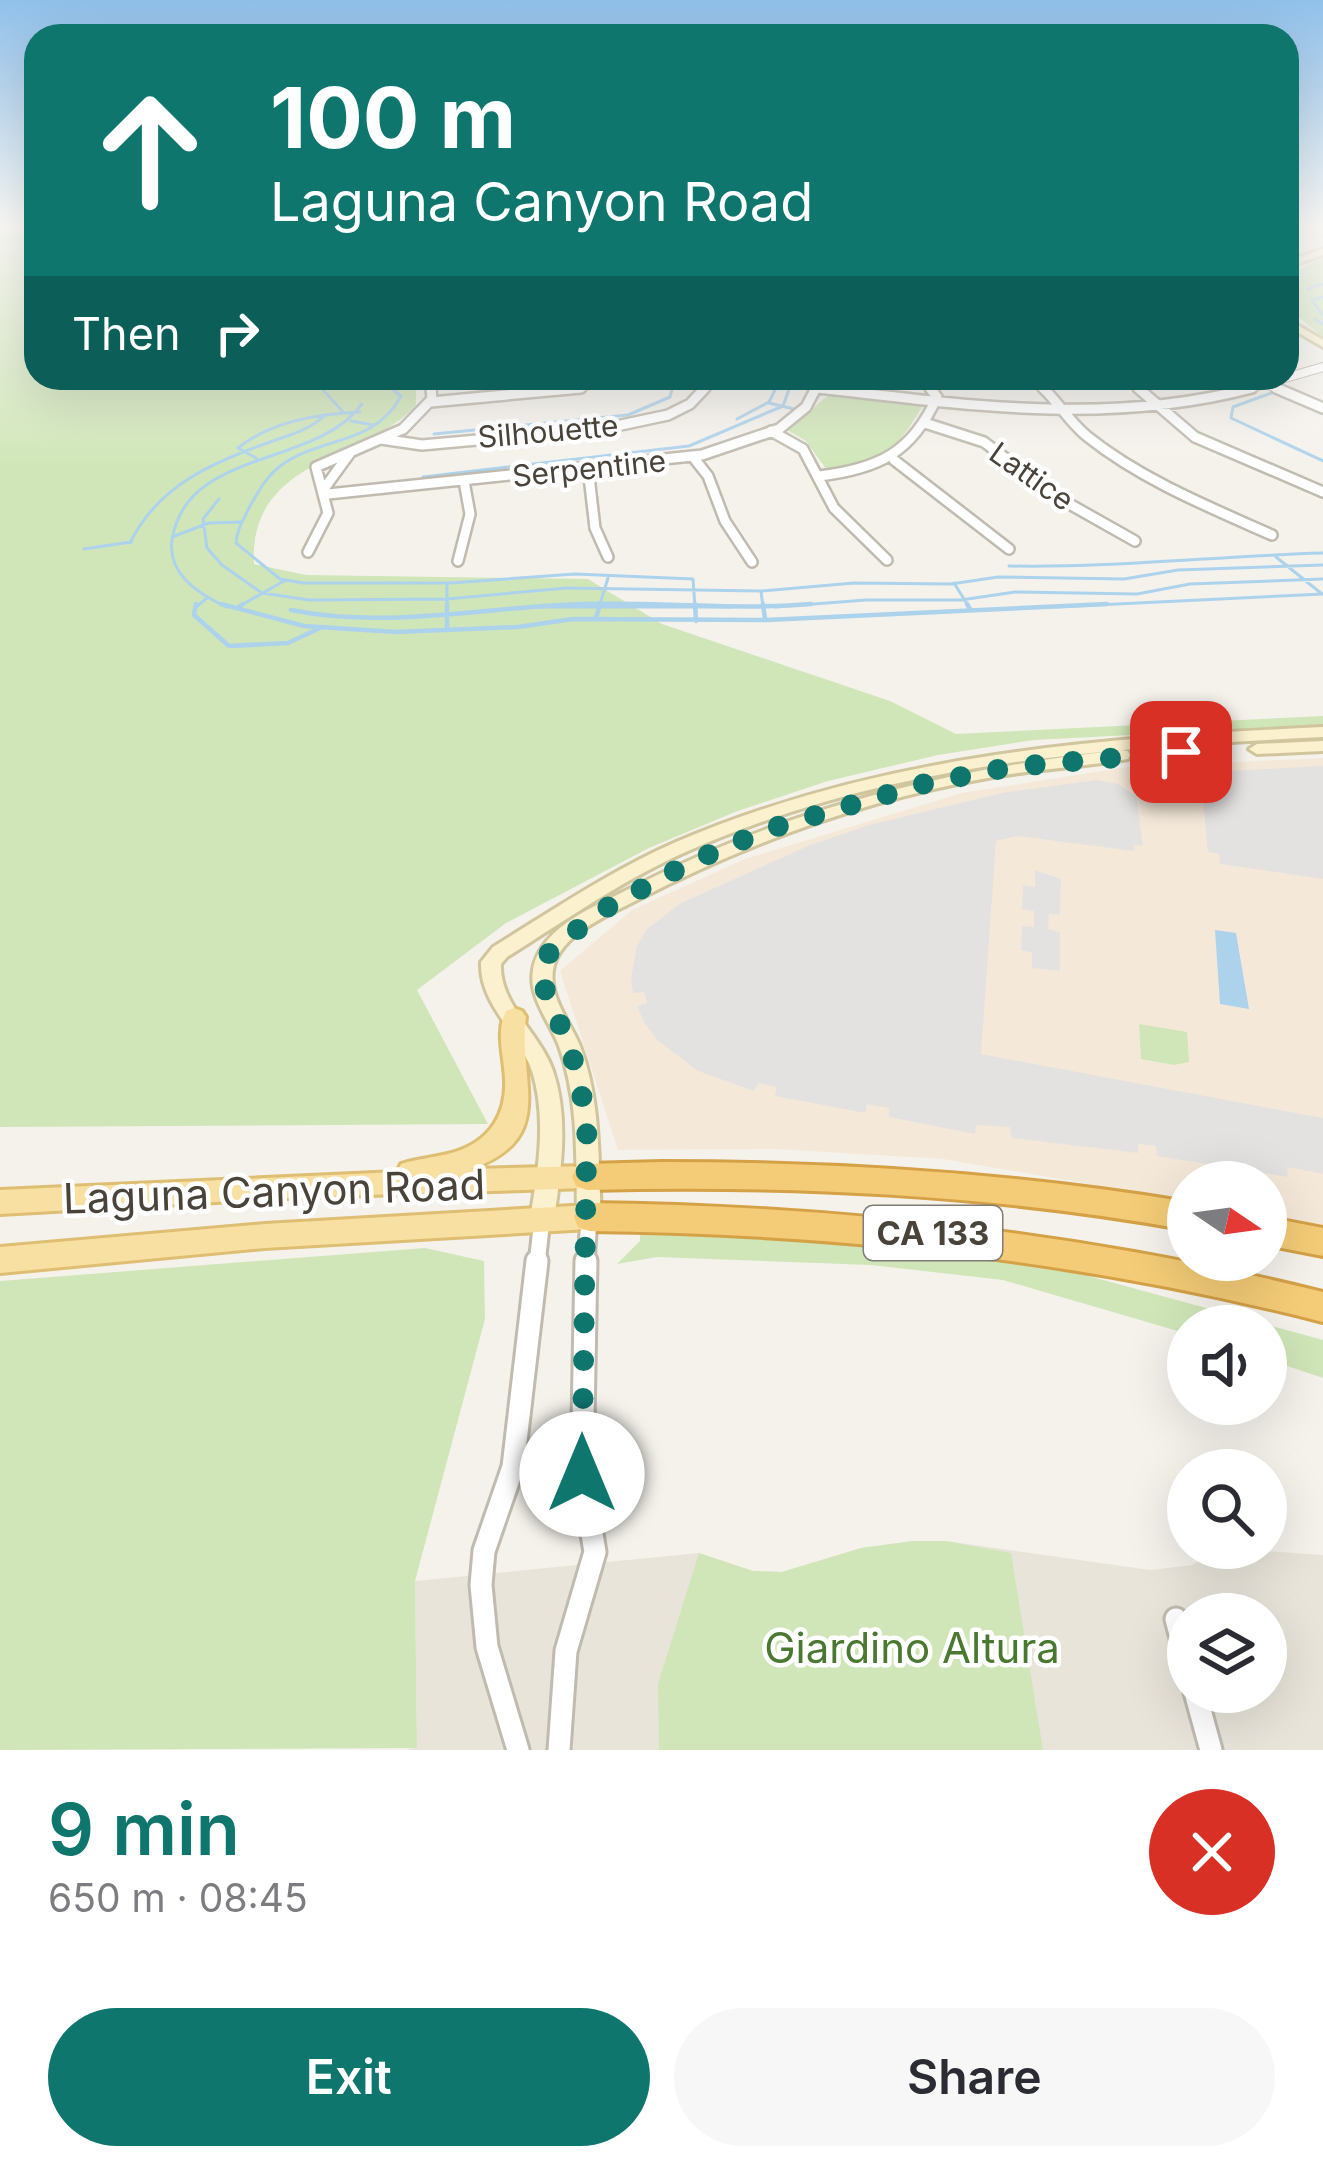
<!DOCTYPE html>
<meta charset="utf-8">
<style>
body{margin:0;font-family:Inter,sans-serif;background:#f7f7f7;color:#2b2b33;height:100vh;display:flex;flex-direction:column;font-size:45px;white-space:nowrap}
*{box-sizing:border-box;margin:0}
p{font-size:39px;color:#7c7c81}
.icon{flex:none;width:66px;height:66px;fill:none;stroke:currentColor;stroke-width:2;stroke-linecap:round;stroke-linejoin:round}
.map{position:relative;height:1750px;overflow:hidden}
.panel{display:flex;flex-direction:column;background:#fff;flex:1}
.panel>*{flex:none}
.hud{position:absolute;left:24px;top:24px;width:1275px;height:366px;border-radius:36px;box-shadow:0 12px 48px #0002;background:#0f766e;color:#fff;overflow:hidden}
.needle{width:78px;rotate:103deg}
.fabs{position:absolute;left:1167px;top:1161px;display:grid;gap:24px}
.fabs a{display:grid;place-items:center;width:120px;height:120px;border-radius:50%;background:#fff;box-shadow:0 12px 48px #0002;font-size:60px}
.pin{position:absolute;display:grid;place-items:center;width:102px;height:102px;color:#fff;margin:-51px;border-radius:24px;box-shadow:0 6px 18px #0006}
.me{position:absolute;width:132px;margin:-66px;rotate:0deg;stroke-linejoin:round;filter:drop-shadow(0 0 9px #0008)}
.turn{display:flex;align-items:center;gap:42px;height:252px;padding:0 48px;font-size:54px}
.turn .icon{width:156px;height:156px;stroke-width:2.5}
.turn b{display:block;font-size:84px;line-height:102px}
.then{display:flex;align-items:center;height:114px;padding:0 48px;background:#0003;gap:24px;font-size:45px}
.round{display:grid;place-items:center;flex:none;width:126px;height:126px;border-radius:63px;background:#f7f7f7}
.head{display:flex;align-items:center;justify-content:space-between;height:204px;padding:0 48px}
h1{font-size:72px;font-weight:600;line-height:90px;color:#0f766e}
.button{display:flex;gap:24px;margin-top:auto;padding:24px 48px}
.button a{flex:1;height:138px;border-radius:72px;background:#0f766e;color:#fff;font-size:48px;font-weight:600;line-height:138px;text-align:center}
.button a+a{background:#f7f7f7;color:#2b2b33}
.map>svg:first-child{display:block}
.residential{fill:#e8e4da;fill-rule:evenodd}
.commercial{fill:#f4e9d9}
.green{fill:#d0e6b8}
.parking{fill:#e4e2e0}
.water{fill:#add2ec}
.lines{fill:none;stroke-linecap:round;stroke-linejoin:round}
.stream-far1{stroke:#add2ec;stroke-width:3}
.stream{stroke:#add2ec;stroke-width:4.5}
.street-far3-casing{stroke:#c0baaf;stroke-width:10}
.street-far2-casing{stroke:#c0baaf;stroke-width:14}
.street-far1-casing{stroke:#c0baaf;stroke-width:21}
.street-casing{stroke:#c0baaf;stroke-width:27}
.secondary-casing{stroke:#d1c59e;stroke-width:6}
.primary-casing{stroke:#ddbe72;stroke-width:6}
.highway-casing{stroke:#d4a147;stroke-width:6}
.street-far3{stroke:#fff;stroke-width:8}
.street-far2{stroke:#fff;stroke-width:9}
.street-far1{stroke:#fff;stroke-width:15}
.street{stroke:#fff;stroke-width:21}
.secondary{fill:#fbf1cf;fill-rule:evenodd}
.primary{fill:#f8e0a2;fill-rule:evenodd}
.highway{fill:#f4cc77;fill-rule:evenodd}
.route{stroke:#0f766e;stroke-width:21;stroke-dasharray:0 37.8}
.labels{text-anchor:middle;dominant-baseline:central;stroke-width:9;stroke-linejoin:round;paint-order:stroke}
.far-street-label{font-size:30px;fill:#49433a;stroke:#fff}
.shield{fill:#fff;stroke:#807b75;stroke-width:3}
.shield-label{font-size:33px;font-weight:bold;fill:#49433a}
.near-street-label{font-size:42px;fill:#49433a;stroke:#fff}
.near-park-label{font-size:42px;fill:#4a7830;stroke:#fff}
</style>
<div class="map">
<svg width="1323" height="1750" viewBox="0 0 1323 1750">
<rect width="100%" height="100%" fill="#f5f2ec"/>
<path class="residential" d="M913,1541H946L1150,1570L1193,1565L1209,1552L1223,1548L1323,1555V1750H406L417,1747L415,1581L699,1553L753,1571L782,1572L861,1548ZM1188,1614H1266V1692H1188Z"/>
<path class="commercial" d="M1323,758V1225L1266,1215V1182H1188V1201L943,1159L776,1149L618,1150L560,971L632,910L745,859L962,793L1127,767Z"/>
<path class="green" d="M0,224H36V378H416V405C368,460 248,457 254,564L306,575L588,579L662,624L890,701L956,734L1323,716V725L1034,740L938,755L828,781L735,812L649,848L506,923L417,990L488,1124L0,1127Z
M1323,258V337L1287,308V276Z
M830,394L919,405L922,407C895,451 882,468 826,469L806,441L787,430Z
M1139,1024L1187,1032L1189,1062L1174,1065L1141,1059Z
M640,1235L825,1240L975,1257L1085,1275L1323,1340V1378L1266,1359V1326H1188V1334L1003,1280L871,1265L657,1257L617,1264L640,1241Z
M425,1248L484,1261L485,1319L415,1581L417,1748L0,1750V1281Z
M913,1541H946L1011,1553L1043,1750H659L658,1684L699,1553L753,1571L782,1572L861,1548Z"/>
<path class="parking" d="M1323,766V879L1220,864L1219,854L1208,852L1202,791L1207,778L1226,771Z
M1096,780L1118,784L1136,796L1143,846L1134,845V851L1017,836L996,841L981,1054L1323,1118V1174L1287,1167L1288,1177L1157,1156L1156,1146L1138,1144V1153L1012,1138L1010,1127L976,1125L975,1134L889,1117V1108L867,1104L865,1113L775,1096L777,1087L758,1083L754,1091L698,1071L657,1040L644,1022L637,1006L647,1003L644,992L633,993L631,978L637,946L647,929L681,903L810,845L869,825L1002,793Z
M1035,870L1061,879L1060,915L1049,914L1048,929L1060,932V971L1032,968V953L1021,950L1022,926L1034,927V911L1022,909L1023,885L1035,887Z"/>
<path class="water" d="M1215,930L1236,933L1249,1009L1220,1004Z"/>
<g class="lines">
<path class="stream-far1" d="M1308,289L1323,284
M1323,297L1312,300L1323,316
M1315,319L1323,324
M378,378L401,396C375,445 324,436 283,464C267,475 258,492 249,508C243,521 237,529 236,543L280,579L303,583H451L575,574L693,579L695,607
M411,378L423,387
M316,382L343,412
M1274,392L1233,407L1231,418L1323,461
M769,403L794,409
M737,419L769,402L781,378
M351,421L374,425
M434,434L628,415L670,397L675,378
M256,458L238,448C272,421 317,414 360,412
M423,477L689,446L783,406L793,378
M219,499L203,519L207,548L222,565L262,593L309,600L447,599L566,588L761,591L854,583L951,584L998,577L1124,579L1178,570L1323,565
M172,537L209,523L241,522
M130,543C158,485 215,461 273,441C292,434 309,430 324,416
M84,549L131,542
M1276,557L1322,594
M1009,566C1115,568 1217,556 1323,553
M447,583V607
M954,583L969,607
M761,591L763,607
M196,607L207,598
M227,607C200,595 167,574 172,540C186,448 316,468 362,404
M238,607L284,581
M537,607H731
M599,607L608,578
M775,607L866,600H961L1015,592L1137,594L1190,584L1323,579
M1055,607L1323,594"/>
<path class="stream" d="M196,604L194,615L229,646L288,643L320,628
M221,604L304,626L396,632L518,627L573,619L766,620L1107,604
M447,604V629
M695,604L696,621
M763,604L765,619
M967,604L970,609
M237,608L243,604
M291,610C380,628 471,610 560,605C644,600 728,611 811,604
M596,618L600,604"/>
<defs>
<path id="street-far3" d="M1290,224L1323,231
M431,378L432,391
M923,378L932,391
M1030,378L1046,391
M1127,378L1142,391
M1267,384L1283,391
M819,388L843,391
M550,391L580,388L606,378
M815,391L821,378
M1240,391L1323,367"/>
<path id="street-far2" d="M819,388C964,405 1108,426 1252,388
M1043,388C1059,403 1070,423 1088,437C1142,480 1209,507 1272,535
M1138,388L1195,437L1323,492
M1276,388L1323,408
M431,402L581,388
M925,423L984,442L1057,497L1135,541
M771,431L803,449L834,508L887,560
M381,439L422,445L607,428L668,415L690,404L705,388
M693,457L708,476L725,521L752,562
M894,460L1009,549
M588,468L595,528L608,557
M819,476C878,469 912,453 937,397L930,388
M326,486L350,453
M328,494L702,455L779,429L806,407L816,388
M308,552L328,513L316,467L403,429L432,399L431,388
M458,561L470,514L464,481"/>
<path id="street-far1" d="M537,1264L542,1219
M586,1264L589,1217"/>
<path id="street" d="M1176,1619L1188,1664
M1195,1692L1211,1750
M518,1750L487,1647L481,1585L484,1551L513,1467L537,1261
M559,1750L566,1651L595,1552L582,1474L586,1261"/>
<path id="secondary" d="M1323,249V255L1287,267V261Z
M1287,319L1323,340V347L1287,326Z
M1323,727V737C1104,748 892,761 688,851C624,879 566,920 507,957L501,964C499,1004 541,1035 553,1071C569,1118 561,1171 554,1219L550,1226L542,1229L534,1226L530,1219C538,1171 547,1118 532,1071C519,1033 479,1004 481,962L493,947C553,910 612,870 676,842C885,753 1099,738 1323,727Z
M1323,741V751L1257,754L1249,749L1257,744Z
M1122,750L1128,751L1130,755L1128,759C1083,767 1037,769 993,777C866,799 747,843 633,902C606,916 558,936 553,970C549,998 570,1022 580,1046C601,1100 598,1160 601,1217L597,1224L589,1227L581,1224L577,1217C576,1160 579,1101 559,1046C550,1022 528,997 533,970C540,928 593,907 627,890C786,809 945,769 1122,750Z"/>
<path id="primary" d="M514,1008L522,1011L526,1017C517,1080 559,1138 471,1169L587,1166L596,1169L600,1177L596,1185L587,1188L306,1197L0,1214V1190L397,1172L401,1164C416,1159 432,1158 448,1154C492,1143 510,1111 504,1068C502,1048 497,1030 506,1011Z
M589,1205L599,1209L603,1217L599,1225L589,1229L265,1248L0,1273V1247L265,1224Z"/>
<path id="highway" d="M662,1162C839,1162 1013,1173 1188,1202V1230C988,1194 789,1185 587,1190L576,1186L572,1177L576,1168L587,1164Z
M589,1203C838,1206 1081,1232 1323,1292V1322C1081,1260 839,1234 589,1231L578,1227L574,1217L578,1207Z
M1266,1217L1323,1228V1256L1266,1245Z"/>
</defs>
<use href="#street-far3" class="street-far3-casing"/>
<use href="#street-far2" class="street-far2-casing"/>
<use href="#street-far1" class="street-far1-casing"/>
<use href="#street" class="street-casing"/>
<use href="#secondary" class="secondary-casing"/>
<use href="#primary" class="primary-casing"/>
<use href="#highway" class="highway-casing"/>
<use href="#street-far3" class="street-far3"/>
<use href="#street-far2" class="street-far2"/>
<use href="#street-far1" class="street-far1"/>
<use href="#street" class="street"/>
<use href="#secondary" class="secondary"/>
<use href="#primary" class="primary"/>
<use href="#highway" class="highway"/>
</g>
<linearGradient id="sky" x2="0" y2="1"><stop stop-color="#90c0ea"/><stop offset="0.48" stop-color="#faf9f6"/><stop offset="1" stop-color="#faf9f6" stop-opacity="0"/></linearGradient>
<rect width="1323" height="469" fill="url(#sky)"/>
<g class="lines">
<path class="route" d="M582,1474L587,1118L571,1050L544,987L543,967L551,949L608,907L691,862L769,829L923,784L1010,767L1181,752"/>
</g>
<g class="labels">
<g class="far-street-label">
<text transform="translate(548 431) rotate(-5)">Silhouette</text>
<text transform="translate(589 468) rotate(-6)">Serpentine</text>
<text transform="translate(1032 476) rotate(35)">Lattice</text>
</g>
<rect class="shield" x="864" y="1206" width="138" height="54" rx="9"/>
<g class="shield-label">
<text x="933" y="1233">CA 133</text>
</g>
<g class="near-street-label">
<text transform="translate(274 1191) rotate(-2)">Laguna Canyon Road</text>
</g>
<g class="near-park-label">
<text x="912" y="1647">Giardino Altura</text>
</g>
</g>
</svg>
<div class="fabs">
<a><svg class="needle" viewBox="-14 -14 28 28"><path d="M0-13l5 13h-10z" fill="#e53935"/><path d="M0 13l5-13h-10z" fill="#7c7c81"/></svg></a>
<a><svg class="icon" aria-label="sound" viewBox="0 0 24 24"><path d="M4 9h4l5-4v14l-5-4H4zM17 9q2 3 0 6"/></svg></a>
<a><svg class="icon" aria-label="search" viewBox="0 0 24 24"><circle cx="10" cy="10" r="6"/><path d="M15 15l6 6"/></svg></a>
<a><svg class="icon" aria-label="layers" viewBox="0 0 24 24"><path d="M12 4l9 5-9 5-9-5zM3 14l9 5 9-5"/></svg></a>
</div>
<div class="pin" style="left:1181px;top:752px;background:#d93025"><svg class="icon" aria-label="arrive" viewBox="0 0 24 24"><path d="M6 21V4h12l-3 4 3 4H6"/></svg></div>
<svg class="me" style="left:582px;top:1474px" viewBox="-20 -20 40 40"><circle r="19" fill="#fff"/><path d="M0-13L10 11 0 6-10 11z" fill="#0f766e"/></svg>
<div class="hud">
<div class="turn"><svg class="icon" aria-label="ahead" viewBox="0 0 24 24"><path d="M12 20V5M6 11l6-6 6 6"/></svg><div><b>100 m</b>Laguna Canyon Road</div></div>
<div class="then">Then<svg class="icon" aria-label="right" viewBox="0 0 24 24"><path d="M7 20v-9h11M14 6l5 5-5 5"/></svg></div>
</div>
</div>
<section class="panel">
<div class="head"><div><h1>9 min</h1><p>650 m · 08:45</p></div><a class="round" style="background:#d93025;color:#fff"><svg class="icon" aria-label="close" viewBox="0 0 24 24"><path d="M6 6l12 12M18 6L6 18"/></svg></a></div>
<div class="button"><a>Exit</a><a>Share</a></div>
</section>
